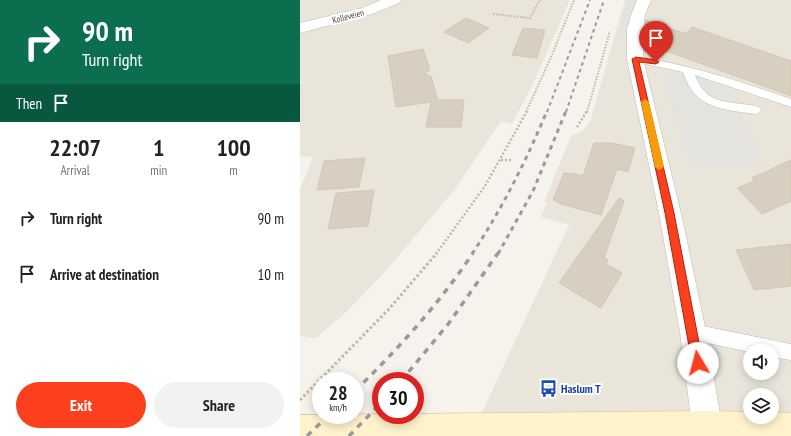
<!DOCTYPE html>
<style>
body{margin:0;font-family:"PT Sans Narrow",sans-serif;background:#f2f2f2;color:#222;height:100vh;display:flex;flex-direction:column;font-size:15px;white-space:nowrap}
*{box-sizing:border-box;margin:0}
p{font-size:13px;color:#767676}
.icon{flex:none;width:22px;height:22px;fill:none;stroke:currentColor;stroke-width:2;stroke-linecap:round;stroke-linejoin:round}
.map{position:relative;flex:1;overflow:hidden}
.details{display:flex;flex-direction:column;background:#fff;width:300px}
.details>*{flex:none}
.guide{background:#0b6e4f;color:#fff;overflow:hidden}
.controls{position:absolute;left:443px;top:344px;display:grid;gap:8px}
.controls a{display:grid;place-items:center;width:36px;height:36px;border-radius:50%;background:#fff;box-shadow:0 2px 10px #0003;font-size:20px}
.speed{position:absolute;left:12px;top:372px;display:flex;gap:8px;font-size:20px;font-weight:700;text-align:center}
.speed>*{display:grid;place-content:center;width:52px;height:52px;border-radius:50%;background:#fff;box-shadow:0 2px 10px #0003;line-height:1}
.speed small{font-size:10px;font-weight:400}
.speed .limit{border:6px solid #d22;background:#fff;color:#111}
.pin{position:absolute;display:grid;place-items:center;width:34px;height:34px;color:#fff;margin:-41px -17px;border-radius:50% 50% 50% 0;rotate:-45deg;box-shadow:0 0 4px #0007}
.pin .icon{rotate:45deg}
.me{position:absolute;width:44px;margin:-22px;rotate:352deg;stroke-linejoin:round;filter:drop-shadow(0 0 3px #0008)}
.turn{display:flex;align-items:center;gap:14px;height:84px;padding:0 16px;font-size:18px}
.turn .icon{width:52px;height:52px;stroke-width:2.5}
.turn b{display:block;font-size:28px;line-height:34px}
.then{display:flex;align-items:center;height:38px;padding:0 16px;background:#0003;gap:8px;font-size:15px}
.eta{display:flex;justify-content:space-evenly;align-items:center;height:68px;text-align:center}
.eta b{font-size:24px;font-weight:800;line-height:28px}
.primary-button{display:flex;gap:8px;margin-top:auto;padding:8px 16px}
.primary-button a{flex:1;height:46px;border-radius:24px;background:#fc3f1d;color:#fff;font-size:16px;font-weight:800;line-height:46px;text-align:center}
.primary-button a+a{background:#f2f2f2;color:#222}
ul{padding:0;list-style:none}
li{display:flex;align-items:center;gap:12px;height:56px;padding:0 16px}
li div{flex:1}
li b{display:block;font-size:15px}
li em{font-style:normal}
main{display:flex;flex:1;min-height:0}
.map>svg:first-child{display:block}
.residential{fill:#eae5da;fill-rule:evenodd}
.parking{fill:#e5e3e0}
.building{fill:#d8cfc1;stroke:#d3c7b4}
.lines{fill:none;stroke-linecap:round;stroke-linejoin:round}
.lane-casing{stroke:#c2bbae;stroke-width:1}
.street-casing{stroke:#c2bbae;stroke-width:1}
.secondary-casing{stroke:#d6c79b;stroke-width:1}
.path-far2{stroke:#c4b79f;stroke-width:2;stroke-dasharray:1.5 1.5;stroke-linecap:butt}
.path-far1{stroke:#c4b79f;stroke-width:2.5;stroke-dasharray:2 2;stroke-linecap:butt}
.path{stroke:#c4b79f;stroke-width:3;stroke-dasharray:2.5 2.5;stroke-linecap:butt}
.lane{fill:#fff;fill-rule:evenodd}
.street{fill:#fff;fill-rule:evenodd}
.secondary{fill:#fff3cd;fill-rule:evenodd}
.rail-far2{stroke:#9a9a9a;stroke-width:2;stroke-dasharray:3.5 3.5;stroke-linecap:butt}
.rail-far1{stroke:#9a9a9a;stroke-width:3;stroke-dasharray:4.5 4.5;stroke-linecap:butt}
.rail{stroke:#9a9a9a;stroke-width:3.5;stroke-dasharray:6 6;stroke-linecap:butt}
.route{fill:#fc3f1d;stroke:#a42913}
.slow{fill:#f59e0b}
.labels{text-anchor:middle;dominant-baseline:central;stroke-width:4;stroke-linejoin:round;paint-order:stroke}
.far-street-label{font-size:9px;fill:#4b4439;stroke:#fff}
.near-transit-label{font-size:12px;font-weight:bold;fill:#164399;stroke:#fff;text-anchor:start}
</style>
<main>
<section class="details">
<div class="guide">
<div class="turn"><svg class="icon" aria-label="right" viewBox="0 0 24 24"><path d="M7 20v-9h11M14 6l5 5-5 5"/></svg><div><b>90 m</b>Turn right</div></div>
<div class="then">Then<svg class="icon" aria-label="arrive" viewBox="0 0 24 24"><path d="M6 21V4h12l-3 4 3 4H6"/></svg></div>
</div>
<div class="eta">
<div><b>22:07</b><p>Arrival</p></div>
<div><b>1</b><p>min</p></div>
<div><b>100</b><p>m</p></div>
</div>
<ul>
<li><svg class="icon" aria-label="right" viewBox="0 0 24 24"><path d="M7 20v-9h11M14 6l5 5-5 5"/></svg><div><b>Turn right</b></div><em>90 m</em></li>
<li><svg class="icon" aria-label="arrive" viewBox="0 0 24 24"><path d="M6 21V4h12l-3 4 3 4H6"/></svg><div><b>Arrive at destination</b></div><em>10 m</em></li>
</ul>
<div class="primary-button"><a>Exit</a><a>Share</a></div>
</section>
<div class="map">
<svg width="491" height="436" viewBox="0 0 491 436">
<rect width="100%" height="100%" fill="#f6f3ec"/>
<path class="residential" d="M0,0H270L233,84L212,124L201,121L155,189L84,273L44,314L16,338L0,336V190L13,157L0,156Z
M325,0H491V436H171L269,225L241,217L247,203L244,202L271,136L282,131L290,122ZM450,351H472V373H450ZM450,395H472V417H450Z"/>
<path class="parking" d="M328,0H334L324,40L318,39Z
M423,73L463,163L391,166L363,75Z"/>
<path class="building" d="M166,18L189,28L168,43L144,32Z
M346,20L386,34L392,27L491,61V96L344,43Z
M223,28L245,30L237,58L212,55Z
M123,49L130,70L124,74L131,76L138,100H164L161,127H126L131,102L96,107L88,56Z
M294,143H311L335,148L328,172L317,169L301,215L258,203V202L253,200L264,173L269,174L270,173L283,176Z
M65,158L59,187L17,190L24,161Z
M491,160V201L462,214L437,188L454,181L452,178Z
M74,190L68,226L28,229L36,193Z
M319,198L324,201L304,258L308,260L306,264L322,273L301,308L259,283Z
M491,244V286L454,290L436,250Z"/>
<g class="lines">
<defs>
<path id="lane" d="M335,56C389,65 440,81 491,99V107L395,75C406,108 433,100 459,107L461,110L459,113L455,114C421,109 395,109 383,72L331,61L330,59Z
M393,324L491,344V360L472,357V351L450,352L393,340L387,338L385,332L387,326Z"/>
<path id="street" d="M81,0H101L99,3L72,14L0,33V23L62,8Z
M337,0H351L345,15L343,29V59L381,213L406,332L422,426L418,436H396L392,426L380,332L359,213L327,59V29L331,15Z"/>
<path id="secondary" d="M407,411L450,412V417H472V413H491V436H0V415Z"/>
</defs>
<use href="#lane" class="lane-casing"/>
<use href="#street" class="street-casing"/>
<use href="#secondary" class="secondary-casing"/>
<path class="path-far2" d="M193,14L230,18L240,0
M226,112L252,55L274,0
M287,112L310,31"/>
<path class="path-far1" d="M277,127L287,111
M201,160H211
M136,254L185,186L227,111"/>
<path class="path" d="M0,400L89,309L137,253"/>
<use href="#lane" class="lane"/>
<use href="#street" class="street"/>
<use href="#secondary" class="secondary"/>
<path class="rail-far2" d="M247,112L290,0
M266,112L304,0"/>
<path class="rail-far1" d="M172,254C202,209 226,161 247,111
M198,254L233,191L266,111"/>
<path class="rail" d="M101,381L149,323L198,253
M55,391C98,349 139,304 173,253
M7,436L29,415
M49,436L81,403"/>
</g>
<path class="route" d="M336,57L356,60L359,62L356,64L339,62L374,213L403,363L402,367L398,369L394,367L392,363L365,213L332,59Z"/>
<path class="slow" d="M345,99L349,102L364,167L359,170L355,167L341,102Z"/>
<defs>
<symbol id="bus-bare" viewBox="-9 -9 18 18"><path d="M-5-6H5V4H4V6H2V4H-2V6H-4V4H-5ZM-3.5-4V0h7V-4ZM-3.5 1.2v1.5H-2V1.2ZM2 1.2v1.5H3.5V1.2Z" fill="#1a4fb4" stroke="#fff" stroke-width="2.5" paint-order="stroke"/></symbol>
</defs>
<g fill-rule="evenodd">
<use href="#bus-bare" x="236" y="376" width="25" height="25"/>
</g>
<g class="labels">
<g class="far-street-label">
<text transform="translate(48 16) rotate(-15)">Kolleveien</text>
</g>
<g class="near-transit-label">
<text x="261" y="388">Haslum T</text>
</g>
</g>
</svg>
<div class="controls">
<a><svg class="icon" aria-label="sound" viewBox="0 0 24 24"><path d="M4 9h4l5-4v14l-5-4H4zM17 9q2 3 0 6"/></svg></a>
<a><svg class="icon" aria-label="layers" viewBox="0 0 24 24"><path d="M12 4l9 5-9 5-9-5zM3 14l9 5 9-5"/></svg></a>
</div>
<div class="speed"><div>28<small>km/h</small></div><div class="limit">30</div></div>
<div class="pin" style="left:356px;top:62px;background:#d93025"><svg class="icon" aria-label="arrive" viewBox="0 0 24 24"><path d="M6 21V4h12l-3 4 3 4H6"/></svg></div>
<svg class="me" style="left:398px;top:363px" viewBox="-20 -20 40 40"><circle r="19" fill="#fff"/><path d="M0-13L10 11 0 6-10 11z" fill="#fc3f1d"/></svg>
</div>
</main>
